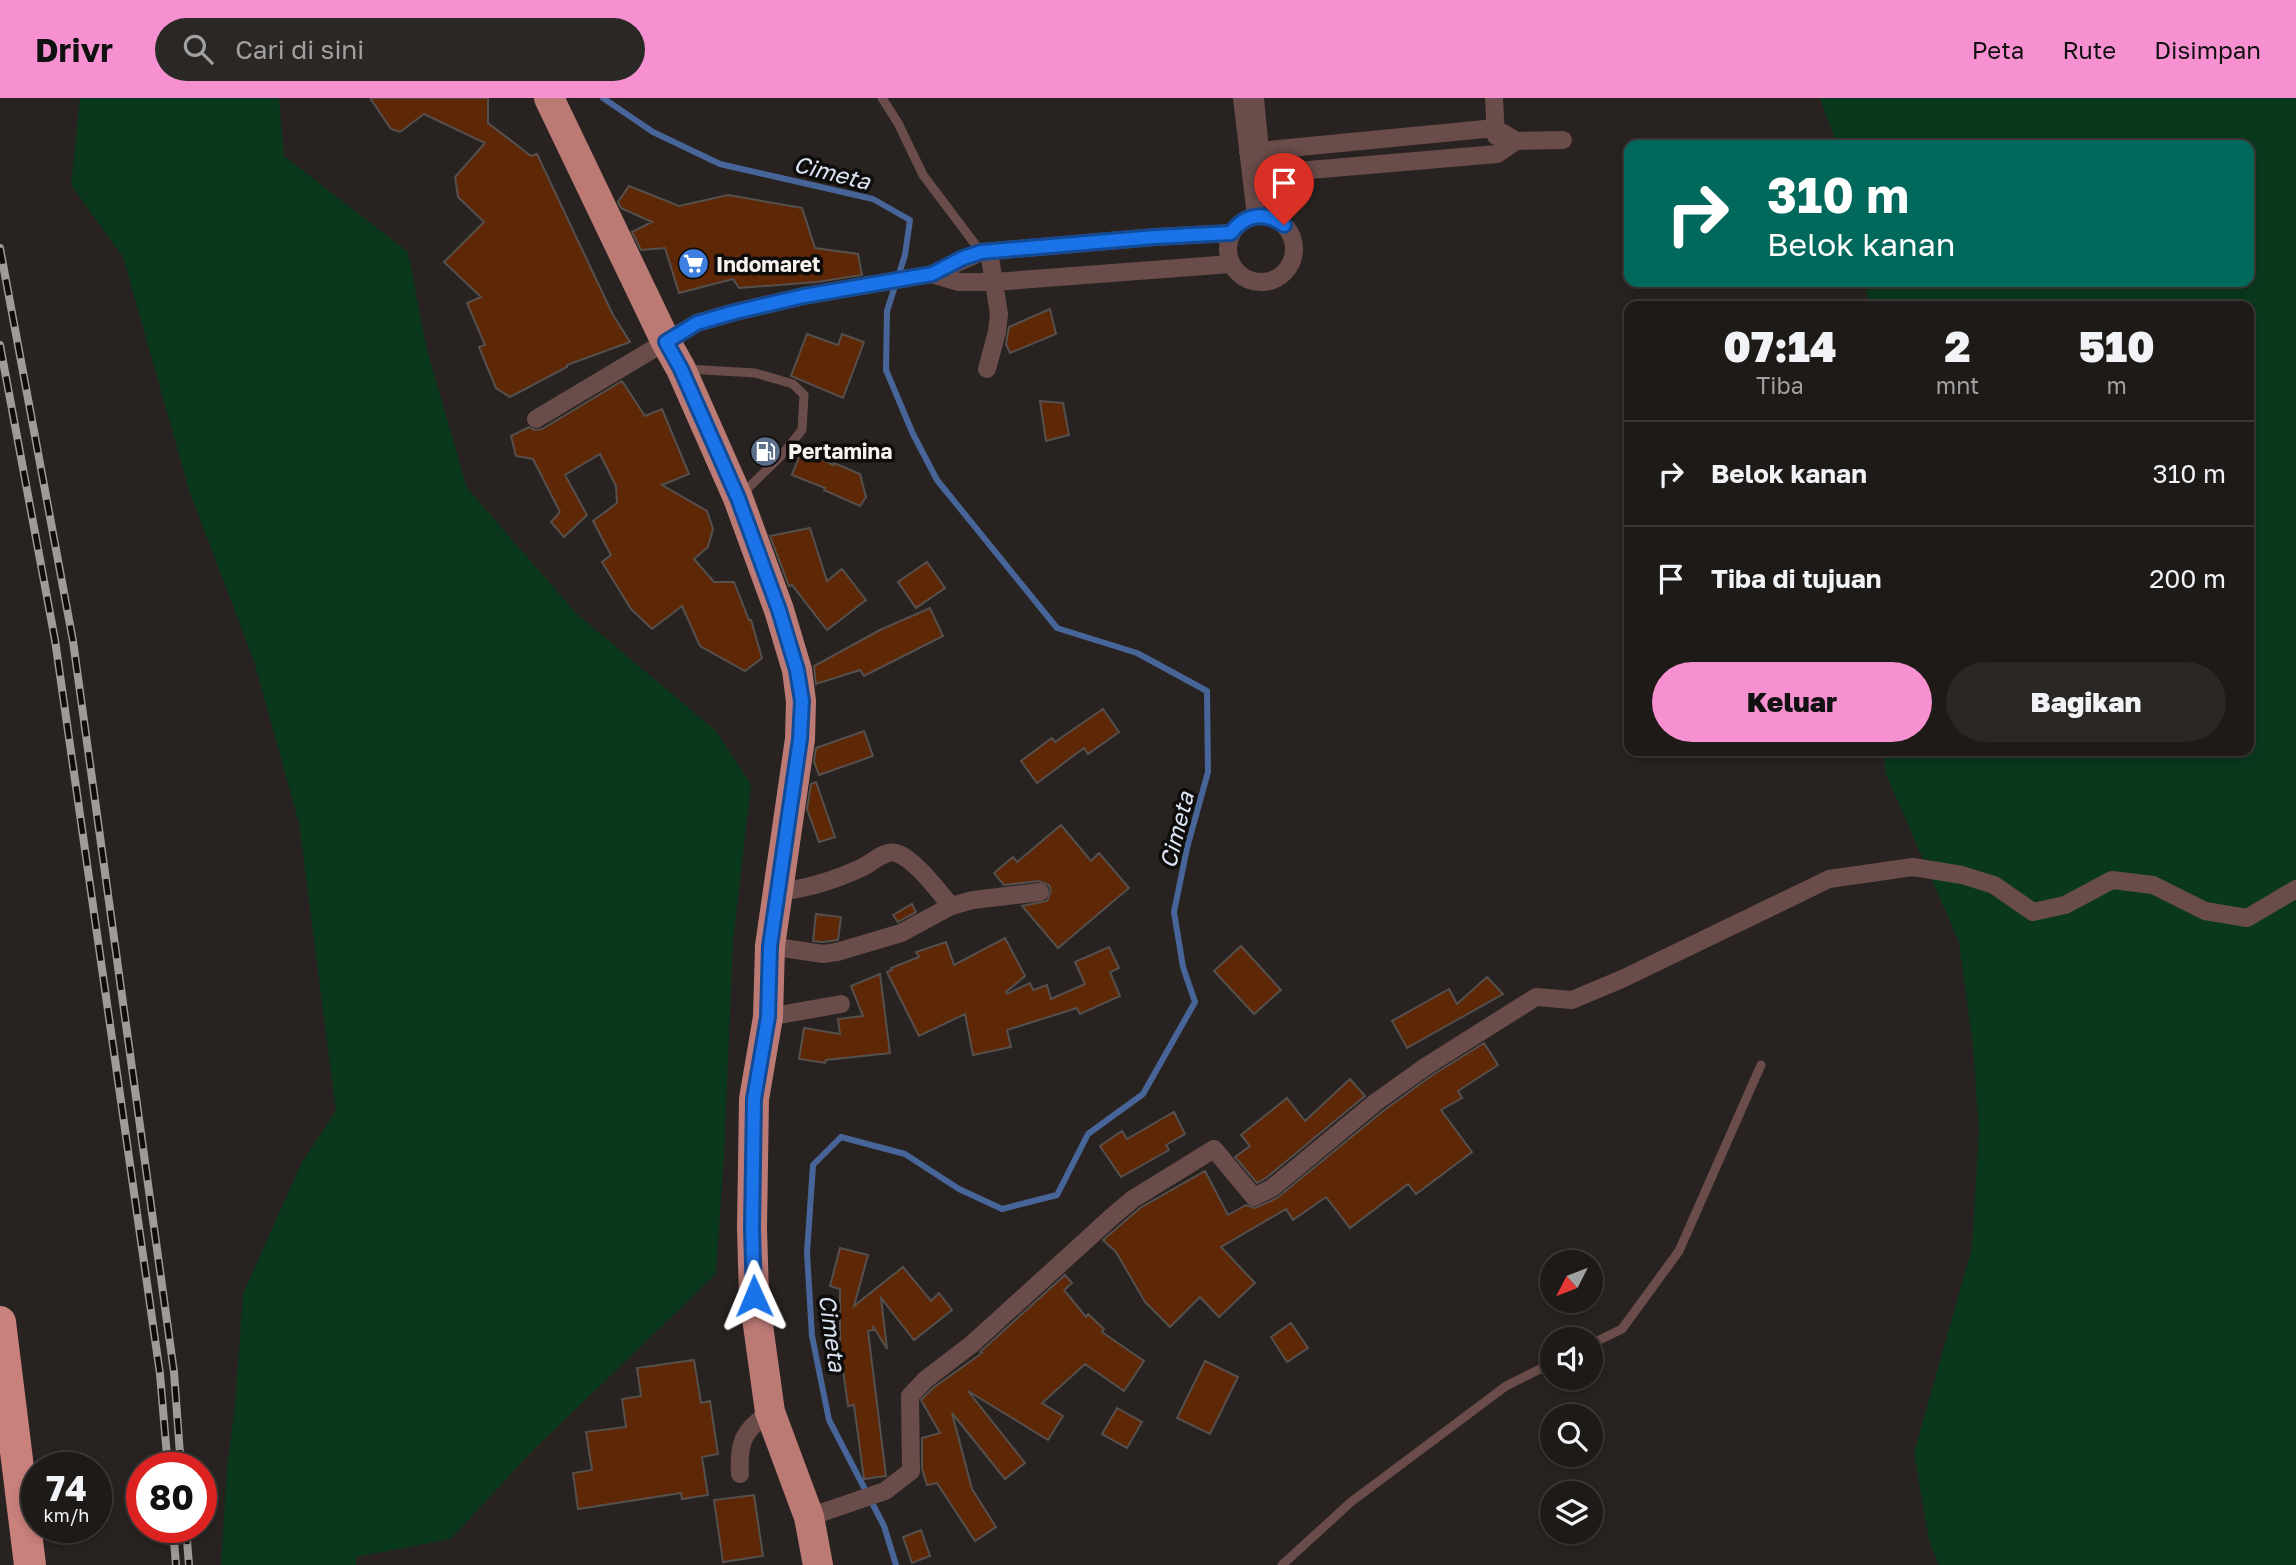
<!DOCTYPE html>
<html lang="id">
<style>
body{margin:0;font-family:"Golos Text",sans-serif;background:#2b2725;color:#f1f3f6;height:100vh;display:flex;flex-direction:column;font-size:26px;white-space:nowrap}
*{box-sizing:border-box;margin:0}
p{font-size:23px;color:#a1a1a2}
.icon{flex:none;width:38px;height:38px;fill:none;stroke:currentColor;stroke-width:2;stroke-linecap:round;stroke-linejoin:round}
.map{position:relative;flex:1;overflow:hidden}
.drawer{position:absolute;left:1624px;top:203px;width:630px;height:455px;display:flex;flex-direction:column;background:#1e1a18;border-radius:14px;box-shadow:0 4px 10px #0003,0 0 0 2px #3c3837}
.drawer>*{flex:none}
.guide{position:absolute;left:1624px;top:42px;width:630px;height:147px;border-radius:14px;box-shadow:0 4px 10px #0003,0 0 0 2px #3c3837;background:#00695c;color:#fff;overflow:hidden}
.needle{width:46px;rotate:228deg}
.tools{position:absolute;left:1540px;top:1152px;display:grid;gap:14px}
.tools a{display:grid;place-items:center;width:63px;height:63px;border-radius:50%;background:#1e1a18;box-shadow:0 4px 10px #0003,0 0 0 2px #3c3837;font-size:35px}
.speed{position:absolute;left:21px;top:1354px;display:flex;gap:14px;font-size:35px;font-weight:700;text-align:center}
.speed>*{display:grid;place-content:center;width:91px;height:91px;border-radius:50%;background:#1e1a18;box-shadow:0 4px 10px #0003,0 0 0 2px #3c3837;line-height:1}
.speed small{font-size:18px;font-weight:400}
.speed .limit{border:10px solid #d22;background:#fff;color:#111}
.pin{position:absolute;display:grid;place-items:center;width:60px;height:60px;color:#fff;margin:-72px -30px;border-radius:50% 50% 50% 0;rotate:-45deg;box-shadow:0 0 7px #0007}
.pin .icon{rotate:45deg}
.me{position:absolute;width:77px;margin:-38px;rotate:359deg;stroke-linejoin:round;filter:drop-shadow(0 0 5px #0008)}
.turn{display:flex;align-items:center;gap:24px;height:147px;padding:0 28px;font-size:32px}
.turn .icon{width:91px;height:91px;stroke-width:2.5}
.turn b{display:block;font-size:49px;line-height:60px}
.eta{display:flex;justify-content:space-evenly;align-items:center;height:119px;text-align:center}
.eta b{font-size:42px;font-weight:800;line-height:49px}
.cta{display:flex;gap:14px;margin-top:auto;padding:14px 28px}
.cta a{flex:1;height:80px;border-radius:42px;background:#f690d1;color:#111;font-size:28px;font-weight:800;line-height:80px;text-align:center}
.cta a+a{background:#2b2725;color:#f1f3f6}
ul{padding:0;list-style:none}
li{display:flex;align-items:center;gap:21px;height:105px;padding:0 28px;border-top:2px solid #3c3837}
li div{flex:1}
li b{display:block;font-size:26px}
li em{font-style:normal}
header{display:flex;align-items:center;gap:42px;box-sizing:border-box;height:98px;padding:0 35px;background:#f690d1;color:#111}
header strong{font-size:33px}
nav{display:flex;gap:38px;margin-inline-start:auto;font-size:24px}
.search{width:490px;height:63px;background:#2b2725;display:flex;align-items:center;gap:18px;box-sizing:border-box;padding:0 24px;border-radius:38px;color:#a1a1a2;font-size:26px}
.map>svg:first-child{display:block}
.green{fill:#09381d}
.lines{fill:none;stroke-linecap:round;stroke-linejoin:round}
.stream{stroke:#486599;stroke-width:6}
.building{fill:#5e2706;stroke:#55504d;stroke-width:2}
.service{stroke:#6a4c4a;stroke-width:9}
.minor{stroke:#6a4c4a;stroke-width:18}
.trunk{stroke:#bc7a75;stroke-width:30}
.motorway{stroke:#c9817c;stroke-width:32}
.rail-casing{stroke:#9f9b99;stroke-width:8}
.rail{stroke:#0f0d0c;stroke-width:5;stroke-dasharray:16;stroke-linecap:butt}
.route-casing{stroke:#114b97;stroke-width:18}
.route{stroke:#1a73e8;stroke-width:12}
.labels{text-anchor:middle;dominant-baseline:central;stroke-width:7;stroke-linejoin:round;paint-order:stroke}
.poi-label{font-size:21px;font-weight:bold;fill:#f6f2f0;stroke:#0f0d0c;text-anchor:start}
.water-label{font-size:23px;font-style:italic;fill:#dae4f4;stroke:#0f0d0c}
</style>
<header>
<strong>Drivr</strong>
<div class="search"><svg class="icon" aria-label="search" viewBox="0 0 24 24"><circle cx="10" cy="10" r="6"/><path d="M15 15l6 6"/></svg>Cari di sini</div>
<nav><a>Peta</a><a>Rute</a><a>Disimpan</a></nav>
</header>
<div class="map">
<svg width="2296" height="1467" viewBox="0 0 2296 1467">
<rect width="100%" height="100%" fill="#282320"/>
<path class="green" d="M80,0H279L284,58L408,154L427,252L467,390L577,516L716,633L751,686L733,844L724,1056L716,1176L532,1353L451,1441L356,1459V1467H221L227,1370L235,1309L243,1196L302,1064L336,1013L299,725L254,563L190,395L123,159L71,87Z
M1820,0H2296V1467H1939L1929,1442L1914,1355L1972,1150L1979,1032L1973,948L1959,844L1886,676L1883,653H2249V208H1868L1866,184H2249V47H1837Z"/>
<g class="lines">
<path class="stream" d="M603,0L653,34L720,66L873,101L910,122L905,157L887,213L886,272L913,336L937,382L1057,530L1137,555L1207,593L1208,674L1187,750L1174,814L1183,869L1195,904L1143,996L1088,1036L1057,1097L1002,1111L959,1091L905,1056L841,1039L813,1067L807,1155L812,1238L829,1322L884,1428L896,1467"/>
</g>
<path class="building" d="M370,0H488V25L531,58L537,56L613,217L630,244L567,267V269L510,299L496,290L479,249L485,247L467,205L481,199L444,164L484,124L458,99L455,79L485,45L424,16L400,34L391,31Z
M629,88L679,108L728,97L802,110L815,150L858,156L862,177L817,184L739,190L733,181L679,195L665,150L641,152L632,134L652,124L621,110L618,104Z
M1050,211L1056,236L1010,255L1006,246L1009,229Z
M807,236L838,247L842,236L864,244L843,300L791,278Z
M622,283L645,318L662,311L689,376L662,387L707,413L713,431L708,449L694,461L714,484H734L749,522H751L762,560L745,573L700,548L682,508L652,531L631,511L602,464L611,457L593,423L617,405L616,388L600,356L565,377L587,417L564,439L551,424L560,414L533,361L516,358L511,338L529,329L535,332L542,331Z
M1040,303L1063,305L1069,337L1046,343Z
M802,351L833,367L834,365L860,376L866,399L860,408L824,392L825,390L792,377Z
M810,430L827,483L842,471L866,502L827,532L792,487L789,488L770,438Z
M927,464L945,490L916,510L898,484Z
M930,510L943,538L864,578L860,572L816,586L814,568L880,532Z
M1103,611L1119,634L1088,656L1084,650L1037,685L1021,663L1052,640L1055,644Z
M864,633L873,658L819,677L814,664L816,650Z
M816,684L835,739L819,744L807,711L811,686Z
M1061,727L1091,763L1099,755L1129,790L1058,850L1022,808L1047,803L1051,793L1049,787L1039,783L1004,787L994,775L1013,759L1017,764Z
M912,806L916,814L898,824L893,817Z
M816,816L841,819L838,842L823,844L813,843Z
M1005,840L1025,878L1006,894L1007,896L1030,885L1033,892L1047,887L1051,901L1085,886L1075,864L1109,849L1119,870L1110,874L1120,898L1080,916L1077,910L1007,932L1011,949L973,957L965,916L919,938L887,874L892,872L891,870L919,859L916,854L946,844L954,867Z
M1241,848L1281,892L1254,916L1214,873Z
M880,876L890,955L826,962L825,965L799,961L804,930L840,936L838,921L863,918L851,888Z
M1487,879L1503,896L1407,950L1392,923L1449,891L1457,906Z
M1484,945L1498,967L1458,993L1462,1000L1441,1012L1472,1054L1416,1096L1408,1086L1350,1130L1326,1099L1293,1122L1286,1111L1221,1149L1255,1185L1219,1219L1200,1199L1170,1229L1145,1204L1116,1154L1103,1142L1140,1110L1205,1073L1228,1117L1246,1107L1255,1110L1277,1100L1383,1013L1431,978Z
M1350,981L1365,998L1266,1080L1257,1085L1235,1059L1250,1048L1241,1037L1287,1000L1305,1023Z
M1174,1014L1185,1036L1166,1047L1169,1052L1121,1079L1100,1048L1122,1033L1127,1041Z
M840,1150L868,1157L854,1208L903,1169L931,1203L939,1195L952,1212L914,1242L881,1200L887,1251L873,1228L874,1232L868,1233L886,1378L864,1381L854,1307L848,1308L840,1250V1191L830,1188Z
M1065,1177L1072,1185L1064,1192L1086,1219L1088,1216L1104,1231L1102,1234L1144,1263L1124,1293L1085,1266L1042,1305L1063,1318L1048,1342L968,1293L1025,1365L1005,1381L952,1315L972,1391L996,1429L975,1443L937,1385L927,1387L922,1370V1340L940,1335L921,1302L933,1290L982,1255L980,1254Z
M1291,1225L1308,1250L1287,1264L1271,1239Z
M694,1262L701,1305L710,1303L718,1356L702,1359L708,1397L682,1401L681,1395L578,1411L573,1375L592,1372L586,1334L626,1329L622,1301L641,1298L637,1270Z
M1205,1263L1238,1279L1210,1336L1177,1320Z
M1117,1310L1142,1324L1127,1350L1102,1336Z
M754,1397L763,1458L723,1464L714,1402Z
M921,1432L930,1458L912,1465L903,1439Z"/>
<g class="lines">
<path class="service" d="M882,0L898,25L923,77L981,154
M687,271L755,275L793,286L804,297L802,332L780,359L743,395
M1591,1246L1622,1231L1679,1153L1761,967
M1282,1467L1351,1404L1506,1288L1552,1265"/>
<path class="minor" d="M1242,0L1256,118
M1255,0L1261,63
M1494,0L1496,38
M1248,54L1495,30L1516,43
M1263,76L1497,56L1516,43L1563,42
M1228 151a33 33 0 1 1 66 0a33 33 0 1 1-66 0Z
M932,176L959,184H994L1231,166
M987,271L997,234L999,216L989,154
M536,321L697,225L735,214L804,198L932,176L981,154L1155,139L1232,135
M777,794C806,791 835,782 861,770C872,765 884,752 896,755C914,760 939,794 951,808
M770,848L823,856L837,854L901,835L951,808L973,802L1040,794
M768,919L841,906
M740,1376C738,1345 743,1332 770,1314
M809,1419L885,1393L911,1373L910,1298L925,1282L972,1246L1115,1116L1133,1101L1214,1051L1254,1099L1272,1090L1376,1004L1425,969L1536,899L1572,902L1622,881L1829,781L1913,769L1962,777L1994,787L2033,814L2065,807L2112,782L2153,787L2205,813L2247,820L2296,791"/>
<path class="trunk" d="M549,0L666,244L681,271L738,400L779,512L797,572L801,603L800,641L770,848L768,919L754,1001L752,1130L754,1198L770,1314L809,1419L818,1467"/>
<path class="motorway" d="M0,1224L30,1467"/>
<defs>
<path id="rail" d="M0,150L73,543L174,1274L181,1370
M0,247L55,542L160,1276L168,1370
M173,1430L176,1467
M186,1430L189,1467"/>
</defs>
<use href="#rail" class="rail-casing"/>
<use href="#rail" class="rail"/>
</g>
<g class="lines">
<defs>
<path id="route" d="M754,1198L752,1130L754,1001L768,919L770,848L800,641L802,603L797,572L779,512L738,400L681,271L666,244L697,225L735,214L804,198L932,176L963,160L981,154L1155,139L1231,135C1245,116 1265,113 1284,127"/>
</defs>
<use href="#route" class="route-casing"/>
<use href="#route" class="route"/>
</g>
<defs>
<symbol id="supermarket-disc" viewBox="-11 -11 22 22"><circle r="9.5" fill="#3f7fe0" stroke="#0f0d0c"/><path d="M-6-5.5h2.5l.6 2H6L4.5 2H-2.5L-4.4-4H-6ZM-1.5 3.2a1.3 1.3 0 1 0 .1 0ZM3 3.2a1.3 1.3 0 1 0 .1 0Z" fill="#fff"/></symbol>
<symbol id="fuel-disc" viewBox="-11 -11 22 22"><circle r="9.5" fill="#5c6f8a" stroke="#0f0d0c"/><path d="M-5.5-6h7V0h2V4h1.3V-2.5L3-4.5l.8-.8L6-3V5H2.5V1h-1V6h-7ZM-4.2-4.7v3.2H.2V-4.7Z" fill="#fff"/></symbol>
</defs>
<g fill-rule="evenodd">
<use href="#supermarket-disc" x="676" y="148" width="35" height="35"/>
<use href="#fuel-disc" x="748" y="336" width="35" height="35"/>
</g>
<g class="labels">
<g class="poi-label">
<text x="716" y="166">Indomaret</text>
<text x="788" y="353">Pertamina</text>
</g>
<g class="water-label">
<text transform="translate(832 74) rotate(14)">Cimeta</text>
<text transform="translate(1176 732) rotate(-76)">Cimeta</text>
<text transform="translate(833 1235) rotate(82)">Cimeta</text>
</g>
</g>
</svg>
<div class="tools">
<a><svg class="needle" viewBox="-14 -14 28 28"><path d="M0-13l5 13h-10z" fill="#e53935"/><path d="M0 13l5-13h-10z" fill="#a1a1a2"/></svg></a>
<a><svg class="icon" aria-label="sound" viewBox="0 0 24 24"><path d="M4 9h4l5-4v14l-5-4H4zM17 9q2 3 0 6"/></svg></a>
<a><svg class="icon" aria-label="search" viewBox="0 0 24 24"><circle cx="10" cy="10" r="6"/><path d="M15 15l6 6"/></svg></a>
<a><svg class="icon" aria-label="layers" viewBox="0 0 24 24"><path d="M12 4l9 5-9 5-9-5zM3 14l9 5 9-5"/></svg></a>
</div>
<div class="speed"><div>74<small>km/h</small></div><div class="limit">80</div></div>
<div class="pin" style="left:1284px;top:127px;background:#d93025"><svg class="icon" aria-label="arrive" viewBox="0 0 24 24"><path d="M6 21V4h12l-3 4 3 4H6"/></svg></div>
<svg class="me" style="left:754px;top:1198px" viewBox="-20 -20 40 40"><path d="M0-17L14 15 0 8-14 15z" fill="#1a73e8" stroke="#fff" stroke-width="4"/></svg>
<div class="guide">
<div class="turn"><svg class="icon" aria-label="right" viewBox="0 0 24 24"><path d="M7 20v-9h11M14 6l5 5-5 5"/></svg><div><b>310 m</b>Belok kanan</div></div>
</div>
<section class="drawer">
<div class="eta">
<div><b>07:14</b><p>Tiba</p></div>
<div><b>2</b><p>mnt</p></div>
<div><b>510</b><p>m</p></div>
</div>
<ul>
<li><svg class="icon" aria-label="right" viewBox="0 0 24 24"><path d="M7 20v-9h11M14 6l5 5-5 5"/></svg><div><b>Belok kanan</b></div><em>310 m</em></li>
<li><svg class="icon" aria-label="arrive" viewBox="0 0 24 24"><path d="M6 21V4h12l-3 4 3 4H6"/></svg><div><b>Tiba di tujuan</b></div><em>200 m</em></li>
</ul>
<div class="cta"><a>Keluar</a><a>Bagikan</a></div>
</section>
</div>
